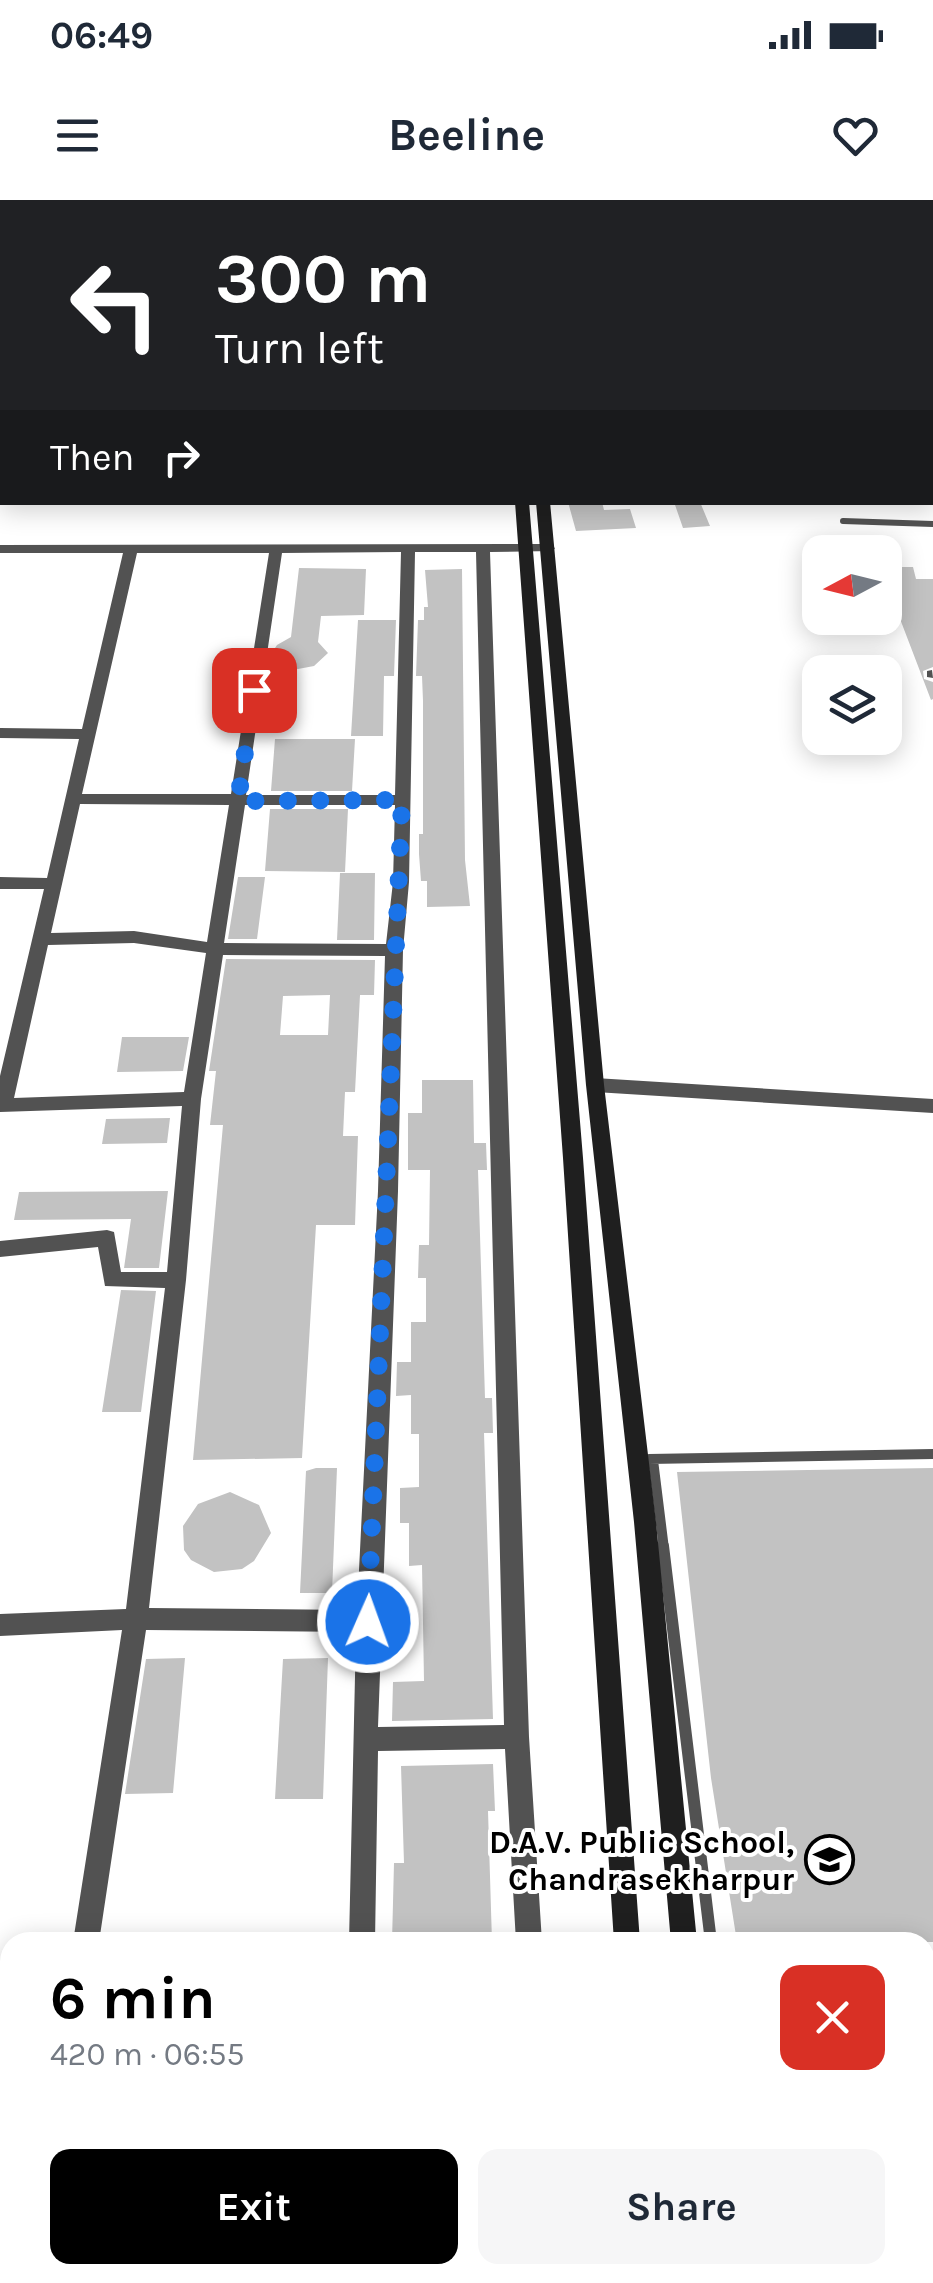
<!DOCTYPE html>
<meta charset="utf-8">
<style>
body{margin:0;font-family:Karla,sans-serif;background:#f6f6f7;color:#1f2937;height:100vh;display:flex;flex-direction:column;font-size:38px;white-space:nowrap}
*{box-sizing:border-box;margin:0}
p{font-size:32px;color:#747a83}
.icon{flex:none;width:55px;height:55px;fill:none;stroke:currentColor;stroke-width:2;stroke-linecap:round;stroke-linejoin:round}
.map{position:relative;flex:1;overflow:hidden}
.drawer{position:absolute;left:0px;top:1732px;width:935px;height:352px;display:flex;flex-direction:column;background:#fff;border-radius:30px 30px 0 0;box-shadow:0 5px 25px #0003}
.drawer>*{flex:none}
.top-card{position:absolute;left:0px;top:0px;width:935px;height:305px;box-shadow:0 5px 25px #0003;background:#202124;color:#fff;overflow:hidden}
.needle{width:65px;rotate:263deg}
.tools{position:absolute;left:802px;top:335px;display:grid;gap:20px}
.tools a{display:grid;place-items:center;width:100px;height:100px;border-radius:20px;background:#fff;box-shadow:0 5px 25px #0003;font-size:50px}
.pin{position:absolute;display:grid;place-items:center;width:85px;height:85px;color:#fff;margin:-42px;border-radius:20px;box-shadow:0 5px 15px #0006}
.me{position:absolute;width:110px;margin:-55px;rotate:2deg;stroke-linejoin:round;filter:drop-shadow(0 0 8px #0008)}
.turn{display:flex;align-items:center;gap:35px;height:210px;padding:0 50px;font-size:45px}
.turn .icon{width:130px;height:130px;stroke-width:2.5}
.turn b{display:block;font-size:70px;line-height:85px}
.then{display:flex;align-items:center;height:95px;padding:0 50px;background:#0003;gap:20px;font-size:38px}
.round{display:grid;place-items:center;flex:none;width:105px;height:105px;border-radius:20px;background:#f6f6f7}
.overview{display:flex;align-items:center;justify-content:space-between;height:170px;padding:0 50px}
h1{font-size:60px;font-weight:700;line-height:75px;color:#000}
.cta{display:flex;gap:20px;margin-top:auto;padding:20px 50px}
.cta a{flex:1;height:115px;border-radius:20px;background:#000;color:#fff;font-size:40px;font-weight:700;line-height:115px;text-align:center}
.cta a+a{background:#f6f6f7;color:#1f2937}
.status{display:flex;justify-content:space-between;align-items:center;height:70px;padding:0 50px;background:#fff;direction:ltr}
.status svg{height:28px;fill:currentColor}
header{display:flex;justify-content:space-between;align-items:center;height:130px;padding:0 50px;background:#fff;font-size:45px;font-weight:700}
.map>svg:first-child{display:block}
.building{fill:#c2c2c2;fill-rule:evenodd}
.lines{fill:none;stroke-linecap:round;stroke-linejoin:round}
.lane-far2{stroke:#525252;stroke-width:6}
.lane-far1{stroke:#525252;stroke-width:10}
.lane{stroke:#525252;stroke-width:12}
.street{fill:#525252;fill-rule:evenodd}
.secondary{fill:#1f1f1f;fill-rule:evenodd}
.route{stroke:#1a73e8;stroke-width:18;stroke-dasharray:0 32.4}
.labels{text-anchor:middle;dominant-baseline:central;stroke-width:8;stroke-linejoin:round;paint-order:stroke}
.near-poi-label{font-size:32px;font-weight:bold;fill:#000;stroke:#fff;text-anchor:end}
</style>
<div class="status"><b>06:49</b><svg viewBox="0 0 49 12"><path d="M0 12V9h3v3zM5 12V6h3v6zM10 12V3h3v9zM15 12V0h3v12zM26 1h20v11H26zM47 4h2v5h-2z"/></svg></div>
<header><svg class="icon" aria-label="menu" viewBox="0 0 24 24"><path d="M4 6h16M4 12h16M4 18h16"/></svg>Beeline<svg class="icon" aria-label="heart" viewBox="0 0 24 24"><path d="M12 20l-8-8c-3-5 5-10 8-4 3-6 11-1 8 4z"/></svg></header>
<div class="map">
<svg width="933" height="2083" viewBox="0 0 933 2083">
<rect width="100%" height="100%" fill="#fff"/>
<path class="building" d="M568,302H602L604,310L630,309L636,328L576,331Z
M674,302H700L710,326L683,328Z
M888,367H913L916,379H933V467L923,471L924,479L933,482V499L931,500L897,411Z
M299,368L366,369L364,415L321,416L318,442L328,453L314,466L298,469L282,466L271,454L277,445L291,437Z
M462,369L465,660L470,706L427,707V681H421L419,654V634H423V501L422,476H416L418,420H424V407H428L425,370Z
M358,420H396L394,476H384L383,536H351Z
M275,539H355L352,591H271Z
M270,609H348L345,672L265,671Z
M340,673H375L374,740H337Z
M238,677H265L257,739H228Z
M226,759L375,760L374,795H360L355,892H345L343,936H358L355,1025H316L302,1258L193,1260L223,925H210L216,871H209ZM330,795L328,835H280L283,796Z
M122,837H189L183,871L117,872Z
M422,880H473L474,943H486L487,970H478L485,1198H492L493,1233H484L493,1519L392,1521L393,1482L424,1481L422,1365L409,1366V1323H400V1288L419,1287V1234H411V1195L396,1196L397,1162H411V1122H426V1078H418L419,1045H429L430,970H408V913H422Z
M170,918L167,943L102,944L106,919Z
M168,991L159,1068H124L131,1019L14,1020L19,992Z
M121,1090L156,1091L141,1212H102Z
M316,1268H337L332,1393H300L306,1271Z
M933,1268V1742H737L711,1578L677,1272Z
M230,1292L259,1305L271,1333L254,1361L242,1369L214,1372L191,1360L184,1350L183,1326L198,1304Z
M185,1458L173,1593L125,1594L146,1459Z
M328,1458L323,1599H275L283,1459Z
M493,1564L495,1611H488L492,1742H392L394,1663H404L401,1566Z"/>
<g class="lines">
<path class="lane-far2" d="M843,321L933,324"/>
<path class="lane-far1" d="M649,1259L933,1254
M653,1260L664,1349"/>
<path class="lane" d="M663,1346L711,1742"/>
<path class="street" d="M101,0H111V2H101Z
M840,0H851L852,2H842Z
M932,61H933V67H932Z
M0,67H2V73H0Z
M932,77H933V83H932Z
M932,124H933V132H932Z
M2,149V160L0,161V150Z
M932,162H933V170L932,169Z
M0,210H2V218H0Z
M932,228H933V236H932Z
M548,344L555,348L553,351L490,352L529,1537L542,1742H516L505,1549L378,1551L375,1742H349L356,1432L146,1430L99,1742H73L122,1430L0,1436V1414L126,1409L165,1088L105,1086L98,1047L0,1057V1041L107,1030L114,1032L121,1072H167L182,906L0,912V876L44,689H0V677L47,678L79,539L0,538V528L82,529L123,353H0V345ZM401,352L395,595H246L282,353ZM415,352H476L504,1525L378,1527L398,991L403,750L409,682ZM137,353H269L231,594H82ZM80,604L229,605L207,742L134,731L51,733ZM245,605H395L393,682L386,744L224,743ZM134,743L206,753L184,892L14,898L48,745ZM223,755L385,756L378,991L357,1410L149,1408L186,1080L201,899Z
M932,470L933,478L927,477V471Z
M595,878L933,899V913L595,892L586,885Z
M0,1767H10V1793H0Z
M925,2016H933V2046H925Z
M25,2075H55L53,2083H23Z
M333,2075H363L362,2083H332Z
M535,2075H565L566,2083H536Z"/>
<path class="secondary" d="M486,0H496V2H486Z
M508,0H518L519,2H509Z
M515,302H529L583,958L640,1742H614L563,958Z
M536,302H550L604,885L656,1322L697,1742H671L634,1322L586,885Z
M644,2075H674L675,2083H645Z
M701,2075H731V2083H701Z"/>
</g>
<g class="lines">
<path class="route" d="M254,490L238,601L402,600L368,1422"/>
</g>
<defs>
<symbol id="school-ring" viewBox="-11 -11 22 22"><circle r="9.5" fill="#fff" stroke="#000" stroke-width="1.5"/><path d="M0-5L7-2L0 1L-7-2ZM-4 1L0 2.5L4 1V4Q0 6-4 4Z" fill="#000"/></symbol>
</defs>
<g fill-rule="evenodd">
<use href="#school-ring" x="802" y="1632" width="55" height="55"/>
</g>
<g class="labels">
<g class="near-poi-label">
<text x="794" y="1642">D.A.V. Public School,<tspan x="794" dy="37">Chandrasekharpur</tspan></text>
</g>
</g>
</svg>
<div class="tools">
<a><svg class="needle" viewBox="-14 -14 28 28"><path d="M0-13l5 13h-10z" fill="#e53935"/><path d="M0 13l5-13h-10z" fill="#747a83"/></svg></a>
<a><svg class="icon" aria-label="layers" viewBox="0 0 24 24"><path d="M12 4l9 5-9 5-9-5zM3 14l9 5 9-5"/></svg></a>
</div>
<div class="pin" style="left:254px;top:490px;background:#d93025"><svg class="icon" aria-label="arrive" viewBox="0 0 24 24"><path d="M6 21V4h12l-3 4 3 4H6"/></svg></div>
<svg class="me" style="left:368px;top:1422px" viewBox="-20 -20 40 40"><circle r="17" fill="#1a73e8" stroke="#fff" stroke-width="3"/><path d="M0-11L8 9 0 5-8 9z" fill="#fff"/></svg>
<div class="top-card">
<div class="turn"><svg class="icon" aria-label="left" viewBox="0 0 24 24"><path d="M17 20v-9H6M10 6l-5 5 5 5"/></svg><div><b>300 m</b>Turn left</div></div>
<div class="then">Then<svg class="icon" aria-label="right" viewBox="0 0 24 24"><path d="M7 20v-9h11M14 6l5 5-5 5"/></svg></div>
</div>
<section class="drawer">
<div class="overview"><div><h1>6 min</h1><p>420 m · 06:55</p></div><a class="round" style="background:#d93025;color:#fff"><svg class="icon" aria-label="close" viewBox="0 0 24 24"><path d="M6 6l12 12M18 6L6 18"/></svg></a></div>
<div class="cta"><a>Exit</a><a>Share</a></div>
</section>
</div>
